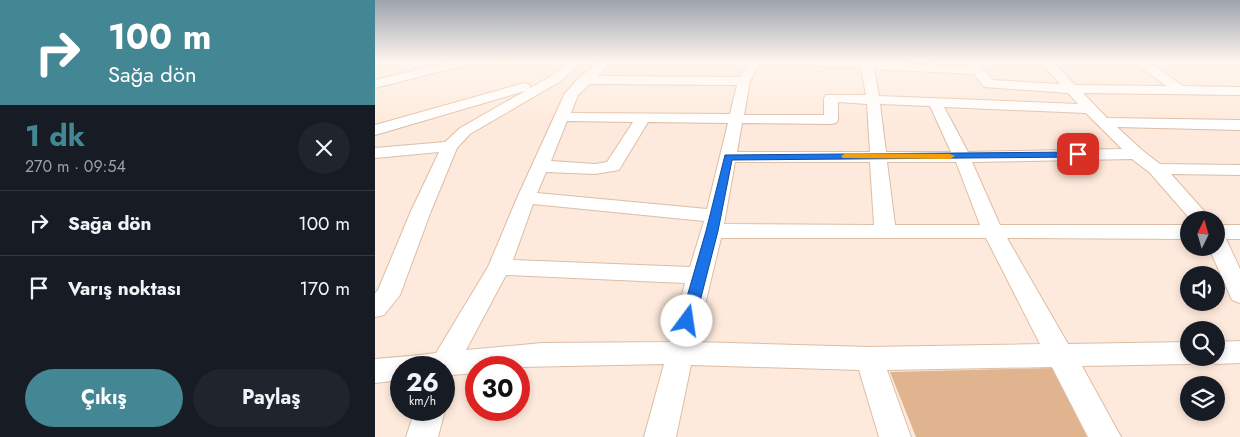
<!DOCTYPE html>
<html lang="tr">
<meta charset="utf-8">
<style>
body{margin:0;font-family:Jost,sans-serif;background:#20242c;color:#f1f3f6;height:100vh;display:flex;flex-direction:column;font-size:19px;white-space:nowrap}
*{box-sizing:border-box;margin:0}
p{font-size:16px;color:#9ea1a6}
.icon{flex:none;width:28px;height:28px;fill:none;stroke:currentColor;stroke-width:2;stroke-linecap:round;stroke-linejoin:round}
.map{position:relative;flex:1;overflow:hidden}
.side{display:flex;flex-direction:column;background:#171b24;width:375px}
.side>*{flex:none}
.banner{background:#438795;color:#fff;overflow:hidden}
.needle{width:32px;rotate:5deg}
.tools{position:absolute;left:805px;top:211px;display:grid;gap:10px}
.tools a{display:grid;place-items:center;width:45px;height:45px;border-radius:50%;background:#171b24;box-shadow:0 2px 8px #0003;font-size:25px}
.speed{position:absolute;left:15px;top:356px;display:flex;gap:10px;font-size:25px;font-weight:700;text-align:center}
.speed>*{display:grid;place-content:center;width:65px;height:65px;border-radius:50%;background:#171b24;box-shadow:0 2px 8px #0003;line-height:1}
.speed small{font-size:12px;font-weight:400}
.speed .limit{border:8px solid #d22;background:#fff;color:#111}
.pin{position:absolute;display:grid;place-items:center;width:42px;height:42px;color:#fff;margin:-21px;border-radius:10px;box-shadow:0 2px 8px #0006}
.me{position:absolute;width:55px;margin:-28px;rotate:14deg;stroke-linejoin:round;filter:drop-shadow(0 0 4px #0008)}
.turn{display:flex;align-items:center;gap:18px;height:105px;padding:0 25px;font-size:22px}
.turn .icon{width:65px;height:65px;stroke-width:2.5}
.turn b{display:block;font-size:35px;line-height:42px}
.round{display:grid;place-items:center;flex:none;width:52px;height:52px;border-radius:26px;background:#20242c}
.headline{display:flex;align-items:center;justify-content:space-between;height:85px;padding:0 25px}
h1{font-size:30px;font-weight:700;line-height:38px;color:#438795}
.action{display:flex;gap:10px;margin-top:auto;padding:10px 25px}
.action a{flex:1;height:58px;border-radius:30px;background:#438795;color:#fff;font-size:20px;font-weight:700;line-height:58px;text-align:center}
.action a+a{background:#20242c;color:#f1f3f6}
ul{padding:0;list-style:none}
li{display:flex;align-items:center;gap:15px;height:65px;padding:0 25px;border-top:1px solid #363941}
li div{flex:1}
li b{display:block;font-size:19px}
li em{font-style:normal}
main{display:flex;flex:1;min-height:0}
.map>svg:first-child{display:block}
.green{fill:#e1b490}
.lines{fill:none;stroke-linecap:round;stroke-linejoin:round}
.minor-casing{stroke:#dcbda5;stroke-width:2}
.minor{fill:#fff;fill-rule:evenodd}
.route{fill:#1a73e8;stroke:#114b97}
.slow{fill:#f59e0b}
</style>
<main>
<section class="side">
<div class="banner">
<div class="turn"><svg class="icon" aria-label="right" viewBox="0 0 24 24"><path d="M7 20v-9h11M14 6l5 5-5 5"/></svg><div><b>100 m</b>Sağa dön</div></div>
</div>
<div class="headline"><div><h1>1 dk</h1><p>270 m · 09:54</p></div><a class="round"><svg class="icon" aria-label="close" viewBox="0 0 24 24"><path d="M6 6l12 12M18 6L6 18"/></svg></a></div>
<ul>
<li><svg class="icon" aria-label="right" viewBox="0 0 24 24"><path d="M7 20v-9h11M14 6l5 5-5 5"/></svg><div><b>Sağa dön</b></div><em>100 m</em></li>
<li><svg class="icon" aria-label="arrive" viewBox="0 0 24 24"><path d="M6 21V4h12l-3 4 3 4H6"/></svg><div><b>Varış noktası</b></div><em>170 m</em></li>
</ul>
<div class="action"><a>Çıkış</a><a>Paylaş</a></div>
</section>
<div class="map">
<svg width="865" height="437" viewBox="0 0 865 437">
<rect width="100%" height="100%" fill="#feeadc"/>
<path class="green" d="M677,368L714,437H541L515,372Z"/>
<g class="lines">
<defs>
<path id="minor" d="M74,62H96L95,64L0,88V80Z
M194,62H207L186,81L95,134L82,148L56,211L25,295L9,315L0,317V293L3,290L36,211L64,152L0,158V148L70,142L85,128L150,91L0,135V125L149,83L154,84L155,88L178,75Z
M224,62H236L223,76L365,77L374,62H386L375,81L369,115H449V98L451,95H491L486,68L439,66L434,62H513L595,67L592,62H604L617,80L685,84L666,62H678L700,85L791,86L759,62H773L808,86L865,87V95L708,93L732,118L865,120V130L742,127L767,150L785,164L865,165V175L796,174L837,220H816L775,173L757,159L597,162L625,225H814V239L632,238L693,344L814,342V358H825L824,361L814,364L707,366L746,437H713L677,367L512,370L536,437H504L484,370L316,365L301,437H269L289,364L101,368V373L77,375L69,379V368H26V380L0,383V359C21,357 40,356 61,353L113,267L142,198L190,93L205,77ZM499,69L599,74L609,87L693,93L703,104L504,96ZM215,84L362,85L355,114L196,113L203,95ZM463,102L492,104L495,152H362L367,123L456,124L461,123L463,120ZM505,104L555,106L576,152H511ZM569,107L711,113L747,149L593,152ZM192,121L258,122L232,162L220,164L176,161ZM273,122L353,123L332,209L162,193L171,172L220,174L244,170ZM360,162H495L499,225L349,224ZM512,162H581L605,225H520ZM158,204L329,221L315,267L138,260ZM346,238H611L665,344L494,347L321,342ZM131,275L310,283L295,342L167,343L91,350Z
M841,225H865V239H851L865,269V303L857,300L834,248H841Z
M865,341V363L841,364L831,361L830,358H841V342Z
M69,407L70,410L63,437H31L40,410H69Z"/>
</defs>
<use href="#minor" class="minor-casing"/>
<use href="#minor" class="minor"/>
</g>
<linearGradient id="sky" x2="0" y2="1"><stop stop-color="#9da4ad"/><stop offset="0.5" stop-color="#fff6ef"/><stop offset="1" stop-color="#fff6ef" stop-opacity="0"/></linearGradient>
<rect width="865" height="124" fill="url(#sky)"/>
<path class="route" d="M703,152H707V157L357,160L343,231L320,321L317,325L312,327L307,325L305,321L331,231L350,155Z"/>
<path class="slow" d="M471,153L575,154L580,156L575,159L468,158L466,156Z"/>
</svg>
<div class="tools">
<a><svg class="needle" viewBox="-14 -14 28 28"><path d="M0-13l5 13h-10z" fill="#e53935"/><path d="M0 13l5-13h-10z" fill="#9ea1a6"/></svg></a>
<a><svg class="icon" aria-label="sound" viewBox="0 0 24 24"><path d="M4 9h4l5-4v14l-5-4H4zM17 9q2 3 0 6"/></svg></a>
<a><svg class="icon" aria-label="search" viewBox="0 0 24 24"><circle cx="10" cy="10" r="6"/><path d="M15 15l6 6"/></svg></a>
<a><svg class="icon" aria-label="layers" viewBox="0 0 24 24"><path d="M12 4l9 5-9 5-9-5zM3 14l9 5 9-5"/></svg></a>
</div>
<div class="speed"><div>26<small>km/h</small></div><div class="limit">30</div></div>
<div class="pin" style="left:703px;top:154px;background:#d93025"><svg class="icon" aria-label="arrive" viewBox="0 0 24 24"><path d="M6 21V4h12l-3 4 3 4H6"/></svg></div>
<svg class="me" style="left:312px;top:321px" viewBox="-20 -20 40 40"><circle r="19" fill="#fff"/><path d="M0-13L10 11 0 6-10 11z" fill="#1a73e8"/></svg>
</div>
</main>
